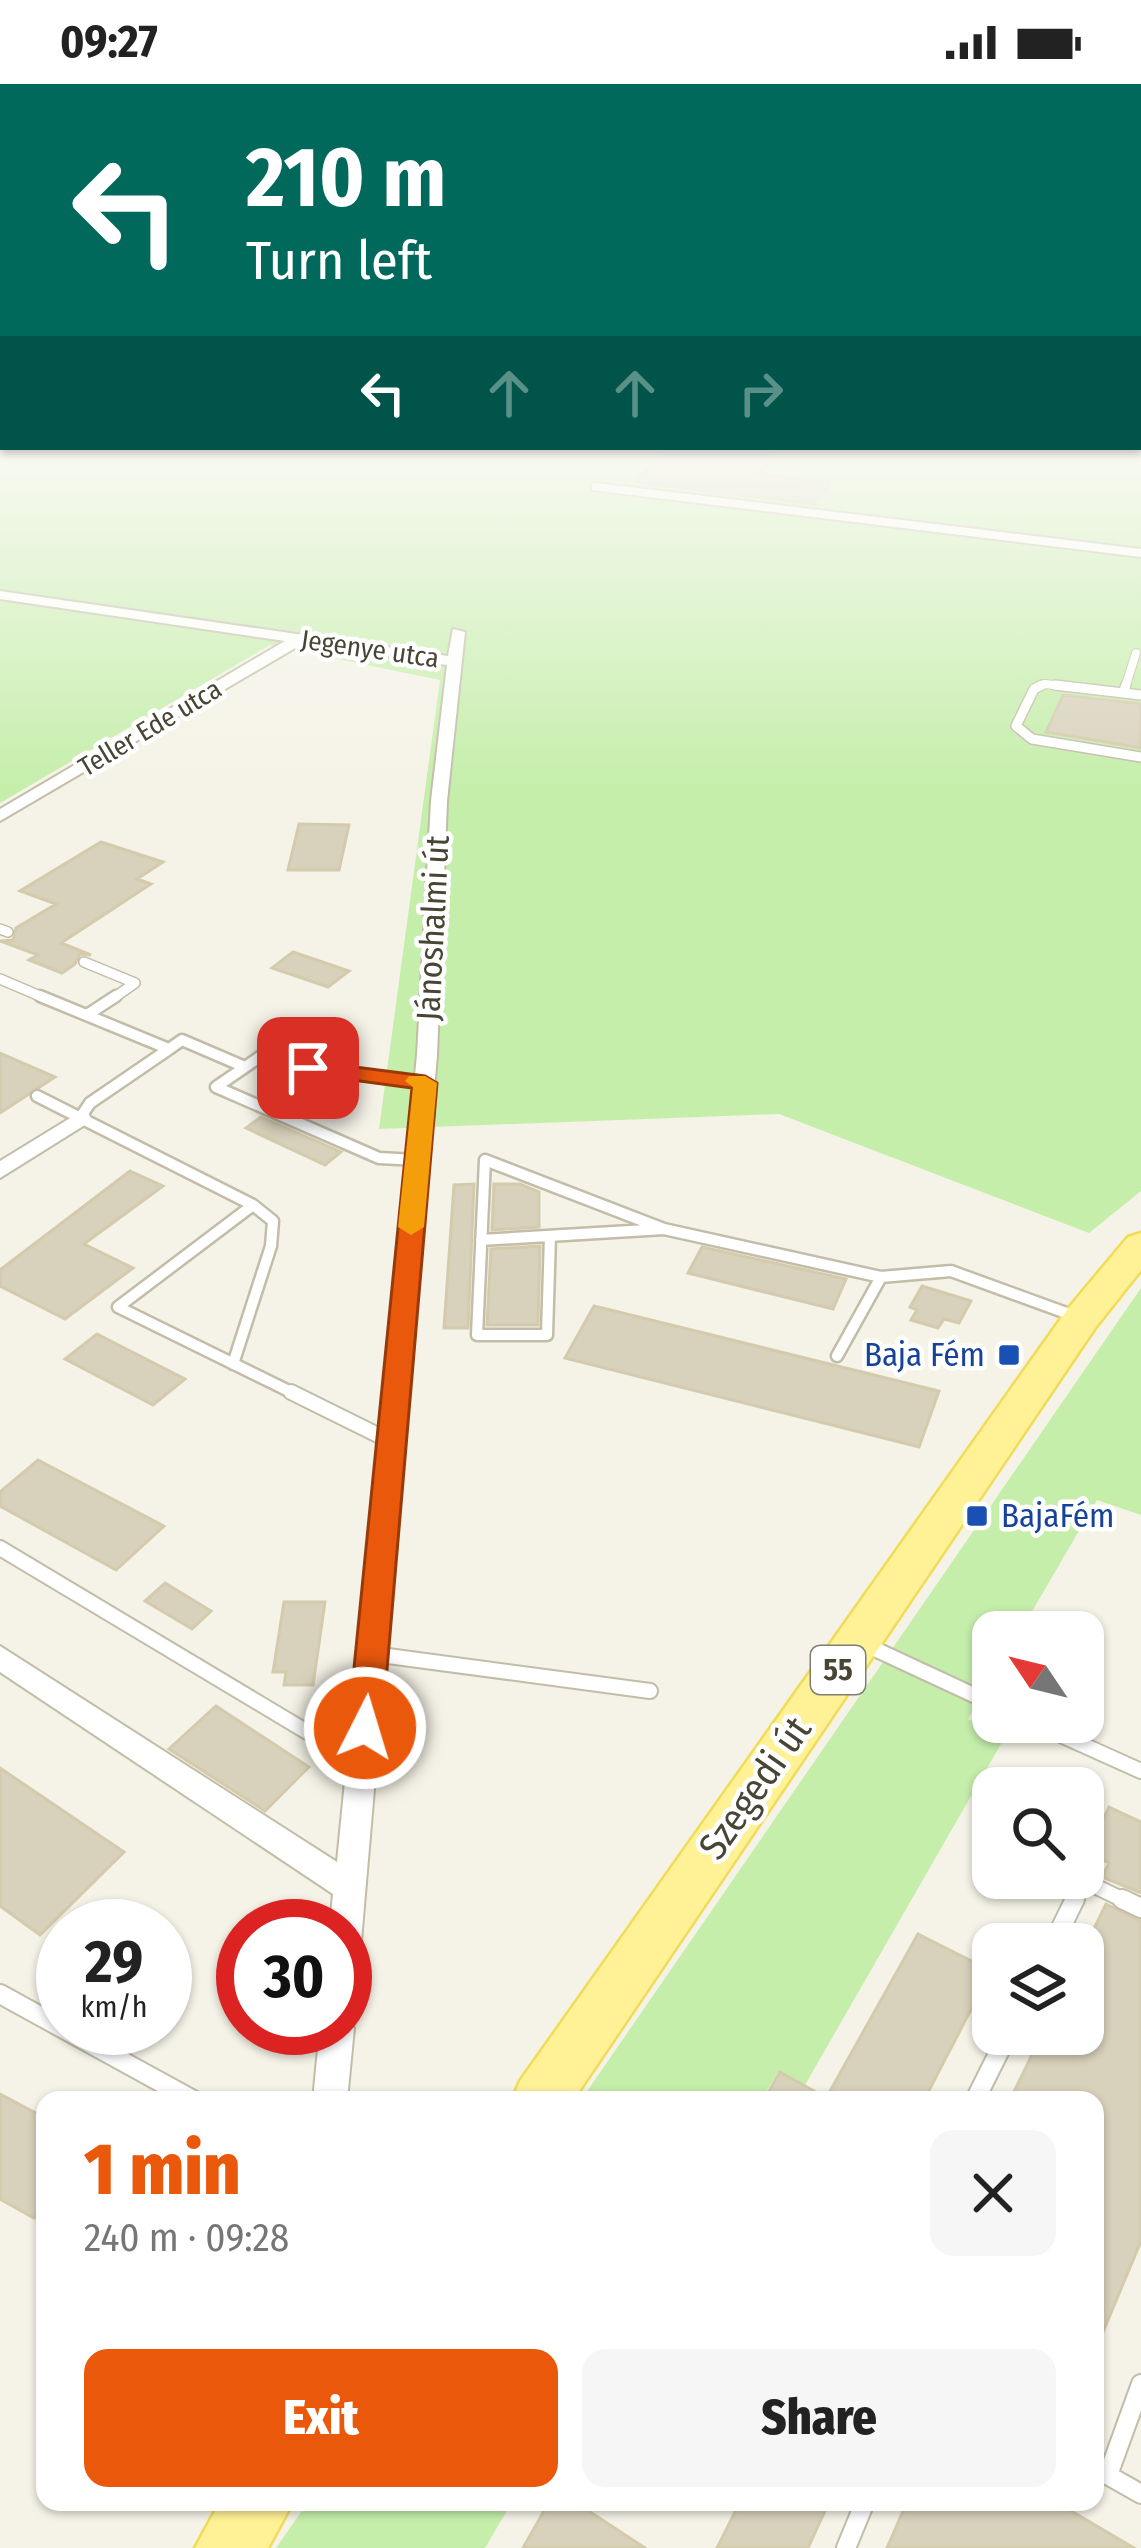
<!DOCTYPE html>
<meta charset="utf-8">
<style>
body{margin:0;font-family:"Fira Sans Condensed",sans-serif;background:#f6f6f6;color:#222;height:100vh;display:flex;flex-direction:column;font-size:45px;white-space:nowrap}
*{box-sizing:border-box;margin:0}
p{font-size:39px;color:#767676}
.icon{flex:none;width:66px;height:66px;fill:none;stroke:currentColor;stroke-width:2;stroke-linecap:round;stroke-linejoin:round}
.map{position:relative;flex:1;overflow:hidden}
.panel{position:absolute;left:36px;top:2007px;width:1068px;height:420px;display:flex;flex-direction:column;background:#fff;border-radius:24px;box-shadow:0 3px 9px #0004}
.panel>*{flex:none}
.top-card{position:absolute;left:0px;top:0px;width:1143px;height:366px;box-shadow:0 3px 9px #0004;background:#00695c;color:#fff;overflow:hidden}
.needle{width:78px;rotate:305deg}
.tools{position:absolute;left:972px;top:1527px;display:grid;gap:24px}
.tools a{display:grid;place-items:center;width:132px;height:132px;border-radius:24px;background:#fff;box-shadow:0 3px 9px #0004;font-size:60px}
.speed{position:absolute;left:36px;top:1815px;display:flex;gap:24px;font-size:60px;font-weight:700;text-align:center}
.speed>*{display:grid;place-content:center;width:156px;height:156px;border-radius:50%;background:#fff;box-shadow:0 3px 9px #0004;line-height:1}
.speed small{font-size:30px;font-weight:400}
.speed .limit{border:18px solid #d22;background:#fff;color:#111}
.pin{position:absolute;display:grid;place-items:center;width:102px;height:102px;color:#fff;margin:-51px;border-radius:24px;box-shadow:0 6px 18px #0006}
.me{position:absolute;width:132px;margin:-66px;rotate:5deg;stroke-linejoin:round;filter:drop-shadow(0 0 9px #0008)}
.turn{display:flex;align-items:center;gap:42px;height:252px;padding:0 48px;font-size:54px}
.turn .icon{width:156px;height:156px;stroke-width:2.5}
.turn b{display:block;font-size:84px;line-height:102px}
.lanes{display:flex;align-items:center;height:114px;padding:0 48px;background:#0003;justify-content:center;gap:60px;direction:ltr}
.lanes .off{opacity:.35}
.round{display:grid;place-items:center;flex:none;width:126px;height:126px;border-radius:24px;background:#f6f6f6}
.head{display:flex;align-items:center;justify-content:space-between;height:204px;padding:0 48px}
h1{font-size:72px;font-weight:800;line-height:90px;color:#ea580c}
.primary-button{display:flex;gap:24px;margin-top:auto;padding:24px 48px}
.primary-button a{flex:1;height:138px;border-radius:24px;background:#ea580c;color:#fff;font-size:48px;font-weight:800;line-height:138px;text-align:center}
.primary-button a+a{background:#f6f6f6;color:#222}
.status{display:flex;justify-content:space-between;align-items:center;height:84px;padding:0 60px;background:#fff;direction:ltr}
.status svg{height:33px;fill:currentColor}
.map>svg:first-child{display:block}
.green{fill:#c5eeab}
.building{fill:#d8d1bb;stroke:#d4cbad;stroke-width:3}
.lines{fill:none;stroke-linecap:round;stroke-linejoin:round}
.lane-far4-casing{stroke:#c2bda8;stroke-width:10}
.lane-far3-casing{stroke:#c2bda8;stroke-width:12}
.lane-far2-casing{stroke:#c2bda8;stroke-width:15}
.lane-far1-casing{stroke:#c2bda8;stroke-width:18}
.lane-casing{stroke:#c2bda8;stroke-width:22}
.street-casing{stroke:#c2bda8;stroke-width:4}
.primary-casing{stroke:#f1dc59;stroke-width:5}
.lane-far4{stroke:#fff;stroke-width:8}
.lane-far3{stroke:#fff;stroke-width:9}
.lane-far2{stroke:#fff;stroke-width:10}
.lane-far1{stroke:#fff;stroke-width:14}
.lane{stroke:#fff;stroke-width:18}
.street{fill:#fff;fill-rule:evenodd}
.primary{fill:#fff296;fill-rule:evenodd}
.route{fill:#ea580c;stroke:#983908;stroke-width:3}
.slow{fill:#f59e0b}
.transit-dot{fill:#1a4fb4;stroke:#fff;stroke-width:4.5}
.labels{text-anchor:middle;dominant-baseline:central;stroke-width:9;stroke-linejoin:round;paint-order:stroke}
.far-street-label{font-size:27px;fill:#494535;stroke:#fff}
.shield{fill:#fff;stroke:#807d72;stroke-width:3}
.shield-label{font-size:30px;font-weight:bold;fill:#494535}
.street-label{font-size:33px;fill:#494535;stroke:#fff}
.transit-label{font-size:33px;fill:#164399;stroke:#fff;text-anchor:end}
.near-street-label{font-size:39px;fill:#494535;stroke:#fff}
</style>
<div class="status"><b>09:27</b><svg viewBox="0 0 49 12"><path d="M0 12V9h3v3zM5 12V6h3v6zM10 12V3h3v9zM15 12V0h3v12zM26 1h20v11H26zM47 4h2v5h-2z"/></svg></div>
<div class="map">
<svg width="1141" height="2464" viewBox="0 0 1141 2464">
<rect width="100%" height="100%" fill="#f5f3e7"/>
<path class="green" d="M0,360H1141V1107L1089,1149L779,1030L379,1045L440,596L270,561L0,719Z
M1141,1204V1431L1097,1416L1020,1548H993V1594L968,1635L1005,1653L805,2001L779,1987L761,2016H581Z
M308,2418H512L485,2464H276Z"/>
<path class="building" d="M671,363L775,372L759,390L831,399L814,420L635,398Z
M1063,611L1141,620V664L1046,648Z
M299,740L349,741L339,786H288Z
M101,758L163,778L137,795L151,800L61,859L91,871L80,870L75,880L62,889L29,876L38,871L0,857L13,856L16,844L56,820L20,807Z
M293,868L349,887L328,903L272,884Z
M0,969L55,993L0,1029Z
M261,1033L341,1068L325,1081L246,1044Z
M130,1087L163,1102L84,1160L133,1184L65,1235L0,1202V1186Z
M474,1100L468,1244H444L454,1101Z
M494,1100H520L539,1108V1143L492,1146Z
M540,1162L538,1241H487L491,1165Z
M702,1163L846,1195L833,1225L688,1189Z
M922,1202L971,1217L959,1239L944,1235L938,1244L911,1236L917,1226L910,1223Z
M594,1222L939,1307L919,1363L565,1274Z
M97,1250L185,1295L153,1321L65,1275Z
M38,1376L164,1442L116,1486L0,1422V1408Z
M165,1499L211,1527L192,1545L145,1517Z
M284,1518H325L313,1601H284L286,1588H273Z
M216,1622L309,1683L265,1727L169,1665Z
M0,1684L124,1768L40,1851L0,1822Z
M1109,1723L1141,1738V1809L1102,1793L1109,1779L1088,1768Z
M1106,1820L1141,1837V2157L1095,2267V2016H1010L1042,1950H1083V1867Z
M918,1850L991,1887L924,2016H842L829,2009Z
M780,1988L830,2016H764Z
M0,2010L45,2034V2119L34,2134L0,2115Z
M549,2418H575L645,2464H523Z
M740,2418H829L808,2464H717Z
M907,2418H1056L1134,2464H887Z"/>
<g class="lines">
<defs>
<path id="lane-far4" d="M1036,604L1045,600L1081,604
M1125,604L1136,569"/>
<path id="lane-far3" d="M1042,601L1034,605L1016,642L1032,655L1141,673
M1055,601L1141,611
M1123,609L1126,601
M0,845L8,848
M84,878L135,899L112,915
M0,895L47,915"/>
<path id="lane-far2" d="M40,912L169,965L90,1019L80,1034
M87,931L116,912
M169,965L182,956L245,983
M37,1012L253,1121L118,1223L297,1311
M417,1076L379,1074L216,1003L267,968L309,984L425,999
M550,1152L547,1251H477L485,1076L664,1145
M481,1156L664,1145L881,1193
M837,1272L881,1193L951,1187L1080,1234
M233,1280L271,1162L273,1137L253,1121"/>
<path id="lane-far1" d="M291,1308L390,1357
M0,1464L359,1679
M864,1560L993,1620
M373,1570L650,1607
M1032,1638L1141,1687
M1074,1818L1084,1797L1128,1818"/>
<path id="lane" d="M1122,1815L1141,1824
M1053,1860L1075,1815
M0,1910L193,2016
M975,2016L1008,1950
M1095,2384L1141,2410
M1108,2391L1141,2300
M846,2464L865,2418"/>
<path id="street" d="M596,399L1141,465V473L592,406V400Z
M0,507L448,572L453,545L465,548L447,717L437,971L361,1857L357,1867L345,1872V1842H330L333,1810L0,1588V1562L337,1778L417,971L431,717L447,581L302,560L0,737V725L285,557L0,515Z
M80,1028L88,1029L91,1034L88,1039L0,1094V1077Z
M345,1931L354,1944L347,2016H313L320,1944H345Z"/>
<path id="primary" d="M1141,1149V1186L1095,1244L573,2016H512L520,1997L1067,1226L1128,1153Z
M220,2418H293L268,2464H195Z"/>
</defs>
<use href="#lane-far4" class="lane-far4-casing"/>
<use href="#lane-far3" class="lane-far3-casing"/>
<use href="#lane-far2" class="lane-far2-casing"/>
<use href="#lane-far1" class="lane-far1-casing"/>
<use href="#lane" class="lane-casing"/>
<use href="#street" class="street-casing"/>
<use href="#primary" class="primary-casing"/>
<use href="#lane-far4" class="lane-far4"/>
<use href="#lane-far3" class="lane-far3"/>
<use href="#lane-far2" class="lane-far2"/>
<use href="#lane-far1" class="lane-far1"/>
<use href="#lane" class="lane"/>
<use href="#street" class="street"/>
<use href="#primary" class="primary"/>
</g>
<linearGradient id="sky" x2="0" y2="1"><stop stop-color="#8abaee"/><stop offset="0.51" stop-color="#fafaf4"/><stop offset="1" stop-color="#fafaf4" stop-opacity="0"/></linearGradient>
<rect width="1141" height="705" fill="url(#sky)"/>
<path class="route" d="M308,977L425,992L437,999L382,1644L377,1653L365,1657L353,1653L348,1644L412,1004L300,989V979Z"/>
<path class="slow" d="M409,992H425L437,999L424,1143L411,1151L398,1143L413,1003L405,997Z"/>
<g class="transit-dot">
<rect x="997" y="1259" width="24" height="24" rx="6"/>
<rect x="965" y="1420" width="24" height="24" rx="6"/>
</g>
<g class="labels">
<g class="far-street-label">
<text transform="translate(370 565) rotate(8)">Jegenye utca</text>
<text transform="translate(150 644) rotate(-31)">Teller Ede utca</text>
</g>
<rect class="shield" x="811" y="1562" width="54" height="48" rx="9"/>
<g class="shield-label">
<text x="838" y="1586">55</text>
</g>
<g class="street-label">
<text transform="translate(433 844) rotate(-87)">Jánoshalmi út</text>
</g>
<g class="transit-label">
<text x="985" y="1271">Baja Fém</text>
<text x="1001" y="1432" text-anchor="start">BajaFém</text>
</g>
<g class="near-street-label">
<text transform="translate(755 1704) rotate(-55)">Szegedi út</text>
</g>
</g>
</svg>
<div class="tools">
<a><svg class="needle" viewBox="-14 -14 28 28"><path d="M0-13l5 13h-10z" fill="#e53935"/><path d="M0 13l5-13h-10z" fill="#767676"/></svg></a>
<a><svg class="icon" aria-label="search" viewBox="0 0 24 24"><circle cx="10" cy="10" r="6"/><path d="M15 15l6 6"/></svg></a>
<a><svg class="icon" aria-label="layers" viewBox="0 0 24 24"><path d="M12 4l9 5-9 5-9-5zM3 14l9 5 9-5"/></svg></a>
</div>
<div class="speed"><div>29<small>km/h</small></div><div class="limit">30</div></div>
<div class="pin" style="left:308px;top:984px;background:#d93025"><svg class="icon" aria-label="arrive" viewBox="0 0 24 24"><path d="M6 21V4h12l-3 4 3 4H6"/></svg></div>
<svg class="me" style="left:365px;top:1644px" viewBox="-20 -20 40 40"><circle r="17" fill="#ea580c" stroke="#fff" stroke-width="3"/><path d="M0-11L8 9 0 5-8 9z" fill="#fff"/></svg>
<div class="top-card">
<div class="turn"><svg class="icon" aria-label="left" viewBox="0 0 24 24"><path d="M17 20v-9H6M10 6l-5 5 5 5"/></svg><div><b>210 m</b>Turn left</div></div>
<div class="lanes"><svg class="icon" aria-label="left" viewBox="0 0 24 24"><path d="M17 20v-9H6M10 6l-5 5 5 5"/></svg><svg class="icon off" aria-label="ahead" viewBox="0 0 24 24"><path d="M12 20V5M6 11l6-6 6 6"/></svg><svg class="icon off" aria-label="ahead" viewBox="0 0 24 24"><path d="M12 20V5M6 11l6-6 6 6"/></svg><svg class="icon off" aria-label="right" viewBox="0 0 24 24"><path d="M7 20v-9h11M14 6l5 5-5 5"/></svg></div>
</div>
<section class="panel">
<div class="head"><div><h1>1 min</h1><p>240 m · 09:28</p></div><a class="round"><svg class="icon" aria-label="close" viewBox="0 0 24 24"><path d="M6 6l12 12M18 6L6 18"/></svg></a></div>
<div class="primary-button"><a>Exit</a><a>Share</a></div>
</section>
</div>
